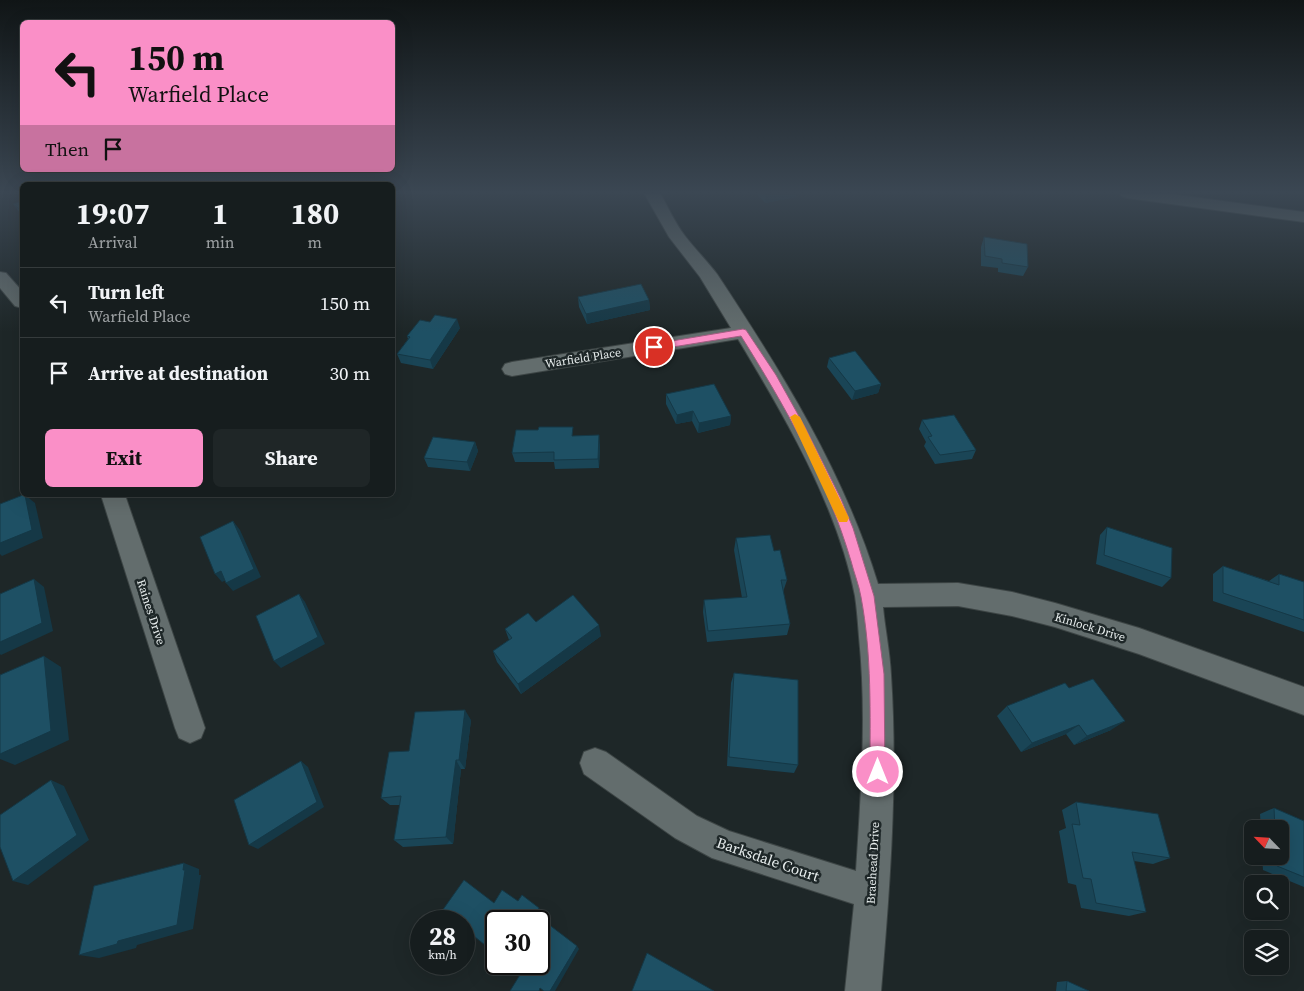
<!DOCTYPE html>
<style>
body{margin:0;font-family:"Source Serif 4",serif;background:#1f2627;color:#f1f3f6;height:100vh;display:flex;flex-direction:column;font-size:19px;white-space:nowrap}
*{box-sizing:border-box;margin:0}
p{font-size:16px;color:#9ea2a4}
.icon{flex:none;width:28px;height:28px;fill:none;stroke:currentColor;stroke-width:2;stroke-linecap:round;stroke-linejoin:round}
.map{position:relative;flex:1;overflow:hidden}
.sheet{position:absolute;left:20px;top:182px;width:375px;height:315px;display:flex;flex-direction:column;background:#161d1e;border-radius:8px;box-shadow:0 5px 20px #0002,0 0 0 1px #353b3c}
.sheet>*{flex:none}
.top-card{position:absolute;left:20px;top:20px;width:375px;height:152px;border-radius:8px;box-shadow:0 5px 20px #0002,0 0 0 1px #353b3c;background:#fa8fc7;color:#111;overflow:hidden}
.needle{width:32px;rotate:295deg}
.controls{position:absolute;left:1244px;top:820px;display:grid;gap:10px}
.controls a{display:grid;place-items:center;width:45px;height:45px;border-radius:8px;background:#161d1e;box-shadow:0 5px 20px #0002,0 0 0 1px #353b3c;font-size:25px}
.speed{position:absolute;left:410px;top:910px;display:flex;gap:10px;font-size:25px;font-weight:700;text-align:center}
.speed>*{display:grid;place-content:center;width:65px;height:65px;border-radius:50%;background:#161d1e;box-shadow:0 5px 20px #0002,0 0 0 1px #353b3c;line-height:1}
.speed small{font-size:12px;font-weight:400}
.speed .limit{border:2px solid #111;border-radius:8px;background:#fff;color:#111}
.pin{position:absolute;display:grid;place-items:center;width:42px;height:42px;color:#fff;margin:-21px;border:2px solid #fff;border-radius:50%;box-shadow:0 1px 5px #0007}
.me{position:absolute;width:55px;margin:-28px;rotate:0deg;stroke-linejoin:round;filter:drop-shadow(0 0 4px #0008)}
.turn{display:flex;align-items:center;gap:18px;height:105px;padding:0 25px;font-size:22px}
.turn .icon{width:65px;height:65px;stroke-width:2.5}
.turn b{display:block;font-size:35px;line-height:42px}
.then{display:flex;align-items:center;height:48px;padding:0 25px;background:#0003;gap:10px;font-size:19px}
.eta{display:flex;justify-content:space-evenly;align-items:center;height:85px;text-align:center}
.eta b{font-size:30px;font-weight:700;line-height:35px}
.action{display:flex;gap:10px;margin-top:auto;padding:10px 25px}
.action a{flex:1;height:58px;border-radius:8px;background:#fa8fc7;color:#111;font-size:20px;font-weight:700;line-height:58px;text-align:center}
.action a+a{background:#1f2627;color:#f1f3f6}
ul{padding:0;list-style:none}
li{display:flex;align-items:center;gap:15px;height:70px;padding:0 25px;border-top:1px solid #353b3c}
li div{flex:1}
li b{display:block;font-size:19px}
li em{font-style:normal}
.map>svg:first-child{display:block}
.lines{fill:none;stroke-linecap:round;stroke-linejoin:round}
.minor-casing{stroke:#3d4545;stroke-width:2}
.minor{fill:#636d6d;fill-rule:evenodd}
.wall{fill:#1a4556}
.shaded-wall{fill:#153846}
.building{fill:#1e5064;stroke:#153846}
.route{fill:#fa8fc7;stroke:#a25d81}
.slow{fill:#f59e0b}
.labels{text-anchor:middle;dominant-baseline:central;stroke-width:5;stroke-linejoin:round;paint-order:stroke}
.street-label{font-size:12px;fill:#e6ecec;stroke:#1e2728}
.near-street-label{font-size:15px;fill:#e6ecec;stroke:#1e2728}
</style>
<div class="map">
<svg width="1304" height="991" viewBox="0 0 1304 991">
<rect width="100%" height="100%" fill="#1e2728"/>
<g class="lines">
<defs>
<path id="minor" d="M644,193H660C668,207 675,223 685,236C695,249 707,261 717,274C781,371 844,472 878,584L958,583L1012,592L1055,603L1139,628L1304,687V715L1139,654L1055,627L1012,616L958,606L883,607C885,629 890,652 891,675C898,780 890,886 881,991H845L854,904L712,858L675,838L584,774L580,763L584,752L595,748L606,752L697,816L729,831L856,871C861,793 867,715 859,637C858,624 857,609 855,596C838,507 784,415 738,339L512,376L505,374L502,369L505,364L512,362L731,328L700,277L669,237Z
M1119,193H1164L1304,212V222L1127,198L1121,196Z
M0,272L6,273L22,291V308L15,306L0,288Z
M101,495H125L205,728L201,738L190,743L179,738L175,728Z"/>
</defs>
<use href="#minor" class="minor-casing"/>
<use href="#minor" class="minor"/>
</g>
<path class="wall" d="M756,193H796V197L765,203Z
M22,201V215L20,213L13,204Z
M984,237L1028,267L1023,276L998,272V268L981,266V247Z
M578,297L649,300L650,310L587,324L579,307Z
M460,328L433,369L401,363L397,354L408,339L407,336Z
M829,358L881,384L878,393L852,400L827,367Z
M666,394L731,416L730,425L698,433L692,421L676,424L666,404Z
M922,420L976,450L972,459L935,464L924,446L926,442L919,429Z
M574,436L600,445L599,468L555,469L554,462H515L512,453Z
M475,442L478,451L470,471L428,467L424,458Z
M1107,527L1171,578L1162,587L1096,564L1100,535Z
M736,538L774,551L787,580L783,592L790,624L787,635L707,642L703,612L704,600L742,598L734,550Z
M1223,566L1269,581L1279,574L1304,582V632L1213,601V574Z
M536,622L601,636L521,694L497,662L493,651L509,640L505,629Z
M734,673L798,765L794,773L727,766L731,683Z
M1069,688L1111,730L1074,745L1066,734L1021,752L997,716L1007,706Z
M471,720L465,769H461L453,844L403,847L394,840L400,805H390L381,798L409,751Z
M1076,802L1170,858L1153,864L1134,861L1146,912L1129,916L1081,908L1076,885L1068,883L1059,831L1066,828L1062,810Z
M1274,808L1304,821V887L1263,870L1262,856H1280V829H1261L1260,814Z
M1067,981L1089,991H1056L1057,982Z"/>
<path class="shaded-wall" d="M770,193H796V197L765,203L766,194Z
M649,300L650,310L587,324L586,314Z
M457,319L460,328L433,369L430,360Z
M881,384L878,393L852,400L855,391Z
M693,411L692,421L676,424L677,415Z
M731,416L730,425L698,433L699,423Z
M599,435L600,445L599,468L598,459Z
M475,442L478,451L470,471L467,462Z
M25,495L35,503L43,538L2,556L0,554V543Z
M233,521L240,530L261,577L233,591L226,583Z
M221,571L228,579L222,582L215,574Z
M34,579L44,587L53,631L1,655L0,654V642Z
M299,594L305,602L325,644L281,668L274,661Z
M599,625L601,636L521,694L518,684Z
M44,656L61,667L69,740L15,765L0,759V754Z
M465,710L471,720L465,769L459,760Z
M1125,721L1111,730L1074,745L1087,736Z
M1079,725L1066,734L1021,752L1032,743Z
M456,760L461,769L453,844L446,837Z
M301,761L308,767L324,807L258,849L249,845Z
M51,780L64,786L89,840L28,885L13,881Z
M184,863L199,869V875H201L193,929L137,945L136,948L99,958L79,955L118,941L183,870Z
M539,908L543,913L539,919L535,914Z
M577,946L579,949L555,991H550Z"/>
<path class="building" d="M22,201V211L13,204Z
M984,237L1027,244L1028,267L1002,263V259L985,256Z
M641,284L649,300L586,314L578,297Z
M435,315L457,319L430,360L397,354L410,337L407,336L420,320L430,322Z
M855,351L881,384L855,391L829,358Z
M714,384L731,416L699,423L693,411L677,415L666,394Z
M954,415L976,450L940,455L928,437L932,436L922,420Z
M539,427H573L572,436L599,435L598,459L554,460V452L512,453L516,430H538Z
M433,437L475,442L467,462L424,458Z
M23,495H25L32,530L0,543V504Z
M233,521L254,569L226,583L221,571L215,574L200,537Z
M1107,527L1172,548L1171,578L1104,555Z
M770,535L774,551L780,550L787,580H781L790,624L708,631L704,600L747,597L736,538Z
M1223,566L1279,585V574L1304,582V620L1223,593Z
M34,579L42,623L0,642V594Z
M299,594L318,637L274,661L256,616Z
M573,595L599,625L518,684L493,651L512,638L505,629L528,613L536,622Z
M44,656L51,731L0,754V675Z
M734,673L798,680V765L729,757Z
M1093,679L1125,721L1087,736L1079,725L1032,743L1007,706L1065,683L1069,688Z
M465,710L459,760H456L446,837L394,840L401,796L381,798L389,752L409,751L415,712Z
M301,761L317,802L249,845L234,800Z
M51,780L77,835L13,881L0,847V815Z
M1076,802L1158,814L1170,858L1132,852L1146,912L1096,903L1091,879L1083,878L1072,824L1080,825Z
M1274,808L1304,821V877L1277,866L1276,856H1280V829H1275Z
M184,863L183,870H185L177,925L118,941L117,944L79,955L94,886Z
M464,880L494,903L502,890L518,901L522,895L539,908L535,914L577,946L550,991H544L540,988L539,991H510L521,973L509,964H539V921H496V954L464,928V921H455L442,911Z
M647,953L714,991H632Z
M1067,981L1089,991H1066Z"/>
<linearGradient id="sky" x2="0" y2="1"><stop stop-color="#101516"/><stop offset="0.58" stop-color="#3b4753"/><stop offset="1" stop-color="#3b4753" stop-opacity="0"/></linearGradient>
<rect width="1304" height="332" fill="url(#sky)"/>
<path class="route" d="M743,329L746,330L776,375L805,427L841,499L853,528L874,596L884,674L885,772L883,777L878,779L872,777L870,772C870,714 872,655 861,597C859,585 854,573 851,561C827,480 785,406 741,336L654,350L649,347L654,344Z"/>
<path class="slow" d="M795,414L800,417L849,518L847,522H839L837,518L790,417Z"/>
<g class="labels">
<g class="street-label">
<text transform="translate(583 358) rotate(-9)">Warfield Place</text>
<text transform="translate(151 612) rotate(72)">Raines Drive</text>
<text transform="translate(1090 627) rotate(17)">Kinlock Drive</text>
<text transform="translate(873 863) rotate(-87)">Braehead Drive</text>
</g>
<g class="near-street-label">
<text transform="translate(768 859) rotate(19)">Barksdale Court</text>
</g>
</g>
</svg>
<div class="controls">
<a><svg class="needle" viewBox="-14 -14 28 28"><path d="M0-13l5 13h-10z" fill="#e53935"/><path d="M0 13l5-13h-10z" fill="#9ea2a4"/></svg></a>
<a><svg class="icon" aria-label="search" viewBox="0 0 24 24"><circle cx="10" cy="10" r="6"/><path d="M15 15l6 6"/></svg></a>
<a><svg class="icon" aria-label="layers" viewBox="0 0 24 24"><path d="M12 4l9 5-9 5-9-5zM3 14l9 5 9-5"/></svg></a>
</div>
<div class="speed"><div>28<small>km/h</small></div><div class="limit">30</div></div>
<div class="pin" style="left:654px;top:347px;background:#d93025"><svg class="icon" aria-label="arrive" viewBox="0 0 24 24"><path d="M6 21V4h12l-3 4 3 4H6"/></svg></div>
<svg class="me" style="left:878px;top:772px" viewBox="-20 -20 40 40"><circle r="17" fill="#fa8fc7" stroke="#fff" stroke-width="3"/><path d="M0-11L8 9 0 5-8 9z" fill="#fff"/></svg>
<div class="top-card">
<div class="turn"><svg class="icon" aria-label="left" viewBox="0 0 24 24"><path d="M17 20v-9H6M10 6l-5 5 5 5"/></svg><div><b>150 m</b>Warfield Place</div></div>
<div class="then">Then<svg class="icon" aria-label="arrive" viewBox="0 0 24 24"><path d="M6 21V4h12l-3 4 3 4H6"/></svg></div>
</div>
<section class="sheet">
<div class="eta">
<div><b>19:07</b><p>Arrival</p></div>
<div><b>1</b><p>min</p></div>
<div><b>180</b><p>m</p></div>
</div>
<ul>
<li><svg class="icon" aria-label="left" viewBox="0 0 24 24"><path d="M17 20v-9H6M10 6l-5 5 5 5"/></svg><div><b>Turn left</b><p>Warfield Place</p></div><em>150 m</em></li>
<li><svg class="icon" aria-label="arrive" viewBox="0 0 24 24"><path d="M6 21V4h12l-3 4 3 4H6"/></svg><div><b>Arrive at destination</b></div><em>30 m</em></li>
</ul>
<div class="action"><a>Exit</a><a>Share</a></div>
</section>
</div>
